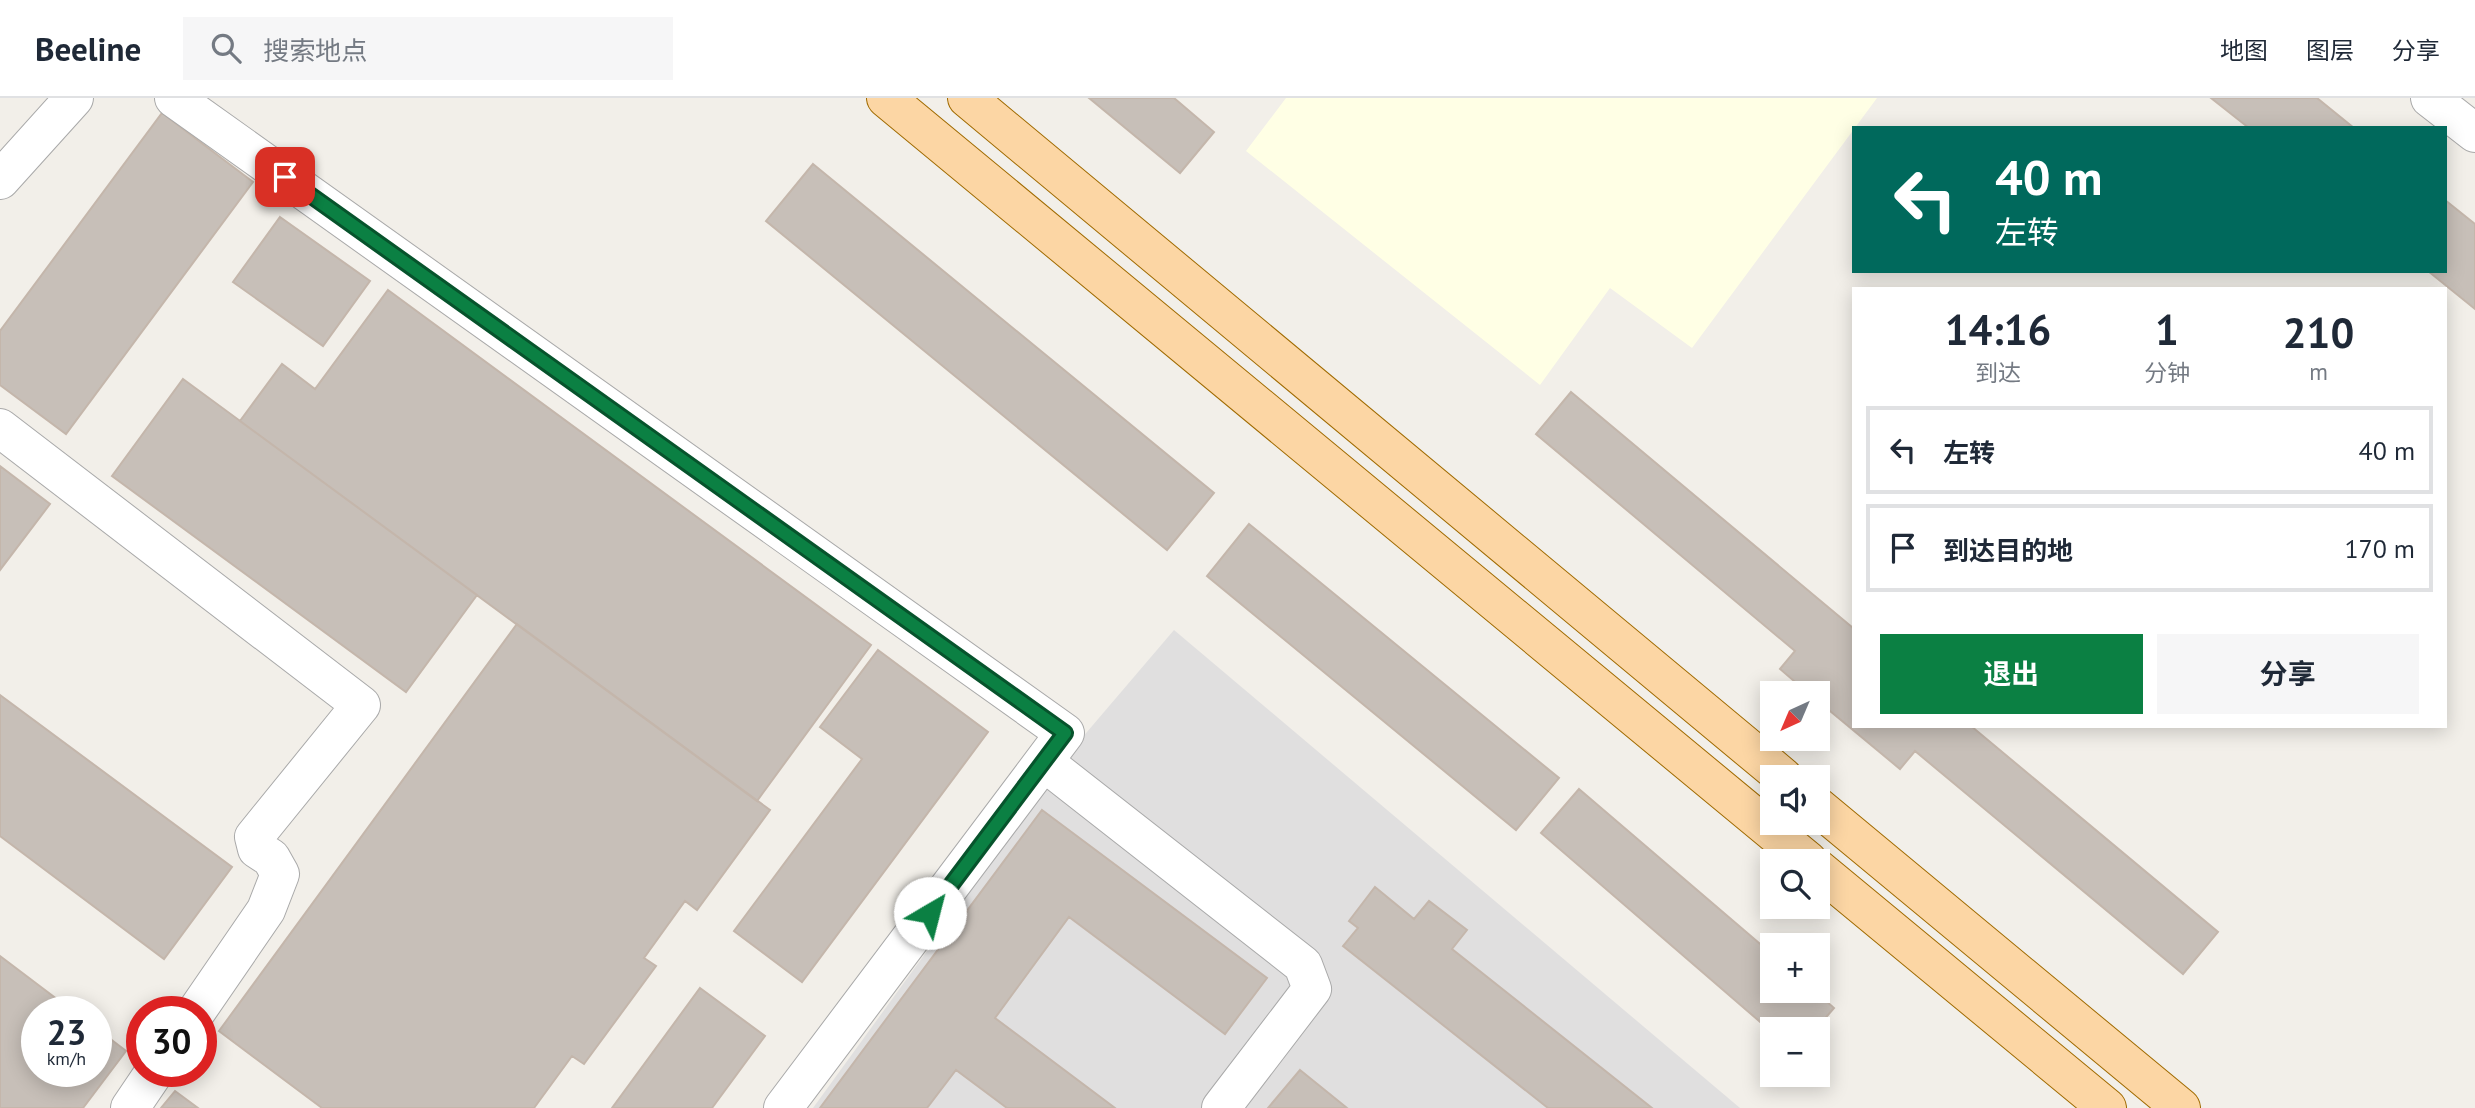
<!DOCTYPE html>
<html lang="zh">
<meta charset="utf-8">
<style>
body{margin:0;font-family:"PT Sans","Noto Sans SC",sans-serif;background:#f6f6f7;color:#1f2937;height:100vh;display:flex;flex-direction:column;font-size:26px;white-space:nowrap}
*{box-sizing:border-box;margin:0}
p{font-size:23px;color:#747a83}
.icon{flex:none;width:38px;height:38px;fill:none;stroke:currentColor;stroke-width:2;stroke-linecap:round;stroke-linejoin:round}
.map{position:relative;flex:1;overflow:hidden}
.drawer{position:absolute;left:1852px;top:189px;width:595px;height:441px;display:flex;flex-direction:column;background:#fff;border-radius:0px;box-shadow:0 4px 18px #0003}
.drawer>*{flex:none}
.banner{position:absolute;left:1852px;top:28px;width:595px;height:147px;border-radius:0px;box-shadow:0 4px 18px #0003;background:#00695c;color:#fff;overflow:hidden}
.needle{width:46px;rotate:224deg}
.buttons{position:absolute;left:1760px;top:583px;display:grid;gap:14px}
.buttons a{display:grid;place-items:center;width:70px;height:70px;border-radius:0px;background:#fff;box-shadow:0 4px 18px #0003;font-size:35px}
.speed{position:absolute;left:21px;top:898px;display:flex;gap:14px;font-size:35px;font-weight:700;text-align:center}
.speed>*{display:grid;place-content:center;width:91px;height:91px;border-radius:50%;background:#fff;box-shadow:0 4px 18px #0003;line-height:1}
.speed small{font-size:18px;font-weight:400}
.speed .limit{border:10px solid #d22;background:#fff;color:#111}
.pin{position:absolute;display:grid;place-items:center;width:60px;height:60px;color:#fff;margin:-30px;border-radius:14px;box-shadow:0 4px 10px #0006}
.me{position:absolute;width:77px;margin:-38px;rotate:37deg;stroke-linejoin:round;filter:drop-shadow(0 0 5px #0008)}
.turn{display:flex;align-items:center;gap:24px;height:147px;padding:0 28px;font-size:32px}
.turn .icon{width:91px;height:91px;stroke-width:2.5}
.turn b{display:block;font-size:49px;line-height:60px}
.eta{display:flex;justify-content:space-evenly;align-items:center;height:119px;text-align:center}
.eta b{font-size:42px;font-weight:700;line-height:49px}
.primary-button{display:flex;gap:14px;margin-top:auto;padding:14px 28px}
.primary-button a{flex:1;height:80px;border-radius:0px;background:#0b8043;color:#fff;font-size:28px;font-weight:700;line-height:80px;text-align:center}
.primary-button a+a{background:#f6f6f7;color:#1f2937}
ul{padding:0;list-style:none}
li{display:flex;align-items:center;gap:21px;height:88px;margin:0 14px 10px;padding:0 14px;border:4px solid #e0e1e3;border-radius:0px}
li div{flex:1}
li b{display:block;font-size:26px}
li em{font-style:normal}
header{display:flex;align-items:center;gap:42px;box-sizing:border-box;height:98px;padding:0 35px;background:#fff;border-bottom:2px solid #e0e1e3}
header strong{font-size:33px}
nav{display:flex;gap:38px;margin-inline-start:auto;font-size:24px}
.search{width:490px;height:63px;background:#f6f6f7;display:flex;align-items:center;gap:18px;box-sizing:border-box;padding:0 24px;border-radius:0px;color:#747a83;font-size:26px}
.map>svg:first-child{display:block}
.residential{fill:#e0dfdf}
.education{fill:#ffffe5}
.building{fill:#c7bfb8;stroke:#c4b6ab;stroke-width:2}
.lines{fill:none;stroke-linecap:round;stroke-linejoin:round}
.minor-casing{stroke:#a9a9a9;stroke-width:40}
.major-casing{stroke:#a06b00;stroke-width:40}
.minor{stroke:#fff;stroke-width:38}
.major{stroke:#fcd6a4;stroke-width:38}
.route-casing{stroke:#07532c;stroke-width:18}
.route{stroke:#0b8043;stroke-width:12}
</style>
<header>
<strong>Beeline</strong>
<div class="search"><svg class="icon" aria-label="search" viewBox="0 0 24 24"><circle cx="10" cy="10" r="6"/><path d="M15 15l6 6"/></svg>搜索地点</div>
<nav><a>地图</a><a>图层</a><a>分享</a></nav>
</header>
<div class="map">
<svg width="2475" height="1010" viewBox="0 0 2475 1010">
<rect width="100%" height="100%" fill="#f2efe9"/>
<path class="residential" d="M1174,532L1740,1010H813L1081,641Z"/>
<path class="education" d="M1286,0H1877L1692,250L1610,190L1540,287L1246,53Z"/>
<path class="building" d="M1089,0H1174L1214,34L1180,75Z
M2211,0H2317L2354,30H2249Z
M162,15L253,84L66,336L0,287V233Z
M813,66L1214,395L1167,452L766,123Z
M2445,102L2475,126V211L2428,173H2445Z
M280,119L370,183L323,248L233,184Z
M388,192L871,547L757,703L240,323L282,266L315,291Z
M183,281L477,497L406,594L112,378Z
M1571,294L1853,530V628H1971L2218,834L2183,876L1915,653L1900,671L1818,603V595H1808L1780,571L1795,553L1536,336Z
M0,368L50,406L0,472Z
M1249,426L1559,680L1516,732L1207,478Z
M517,526L770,712L697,812L685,803L644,860L656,868L584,966L572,958L534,1010H322L219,933Z
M878,552L988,634L802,884L734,833L862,661L820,629Z
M0,597L232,769L164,861L0,738Z
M1579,691L1773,857V892H1814L1834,910L1816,931H1773V935L1541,735Z
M1042,712L1267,880L1225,936L1069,819L995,920L1115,1010H1007L956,972L927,1010H820Z
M1375,789L1414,821L1429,803L1467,832L1452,851L1652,1010H1548L1343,848L1358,830L1349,823Z
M0,858L74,914H37V973H96V930L126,953L83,1010H0Z
M700,890L765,938L712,1010H612Z
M1300,972L1347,1010H1268Z
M175,993L198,1010H161Z"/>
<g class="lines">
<defs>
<path id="minor" d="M174,0L1065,635L783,1010
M2430,0L2475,35
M0,82L74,0
M0,330L361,607L254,739L257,751L271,760L280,776L266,812L196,914
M1044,664L1303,867L1312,891L1221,1010
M130,1010L155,973"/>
<path id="major" d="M886,0L1808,763
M967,0L1783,679
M1818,709L2181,1010
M1818,771L2107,1010"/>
</defs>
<use href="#minor" class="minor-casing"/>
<use href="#major" class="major-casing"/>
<use href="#minor" class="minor"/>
<use href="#major" class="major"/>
</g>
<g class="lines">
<defs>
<path id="route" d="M285,79L1065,635L930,815"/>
</defs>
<use href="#route" class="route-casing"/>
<use href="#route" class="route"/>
</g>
</svg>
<div class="buttons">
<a><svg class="needle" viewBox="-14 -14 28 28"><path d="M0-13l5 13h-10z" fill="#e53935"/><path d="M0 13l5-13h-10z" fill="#747a83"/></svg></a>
<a><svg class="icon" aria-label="sound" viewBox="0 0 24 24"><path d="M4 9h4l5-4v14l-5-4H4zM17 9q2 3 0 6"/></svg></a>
<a><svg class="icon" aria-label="search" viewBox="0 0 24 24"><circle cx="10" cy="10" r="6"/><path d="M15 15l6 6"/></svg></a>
<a>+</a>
<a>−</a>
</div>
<div class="speed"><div>23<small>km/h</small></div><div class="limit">30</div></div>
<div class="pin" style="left:285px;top:79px;background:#d93025"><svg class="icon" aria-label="arrive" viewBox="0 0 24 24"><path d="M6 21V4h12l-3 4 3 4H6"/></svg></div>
<svg class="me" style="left:930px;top:815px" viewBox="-20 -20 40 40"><circle r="19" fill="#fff"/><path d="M0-13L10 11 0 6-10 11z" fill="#0b8043"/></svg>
<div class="banner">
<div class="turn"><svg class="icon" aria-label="left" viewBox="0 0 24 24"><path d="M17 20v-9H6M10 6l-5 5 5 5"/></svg><div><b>40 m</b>左转</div></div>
</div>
<section class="drawer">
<div class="eta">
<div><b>14:16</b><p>到达</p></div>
<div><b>1</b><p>分钟</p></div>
<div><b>210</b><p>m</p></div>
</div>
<ul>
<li><svg class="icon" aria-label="left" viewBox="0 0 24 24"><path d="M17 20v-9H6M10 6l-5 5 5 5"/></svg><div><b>左转</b></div><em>40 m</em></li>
<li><svg class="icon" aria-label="arrive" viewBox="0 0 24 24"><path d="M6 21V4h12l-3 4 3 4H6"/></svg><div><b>到达目的地</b></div><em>170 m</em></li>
</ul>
<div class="primary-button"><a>退出</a><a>分享</a></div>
</section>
</div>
